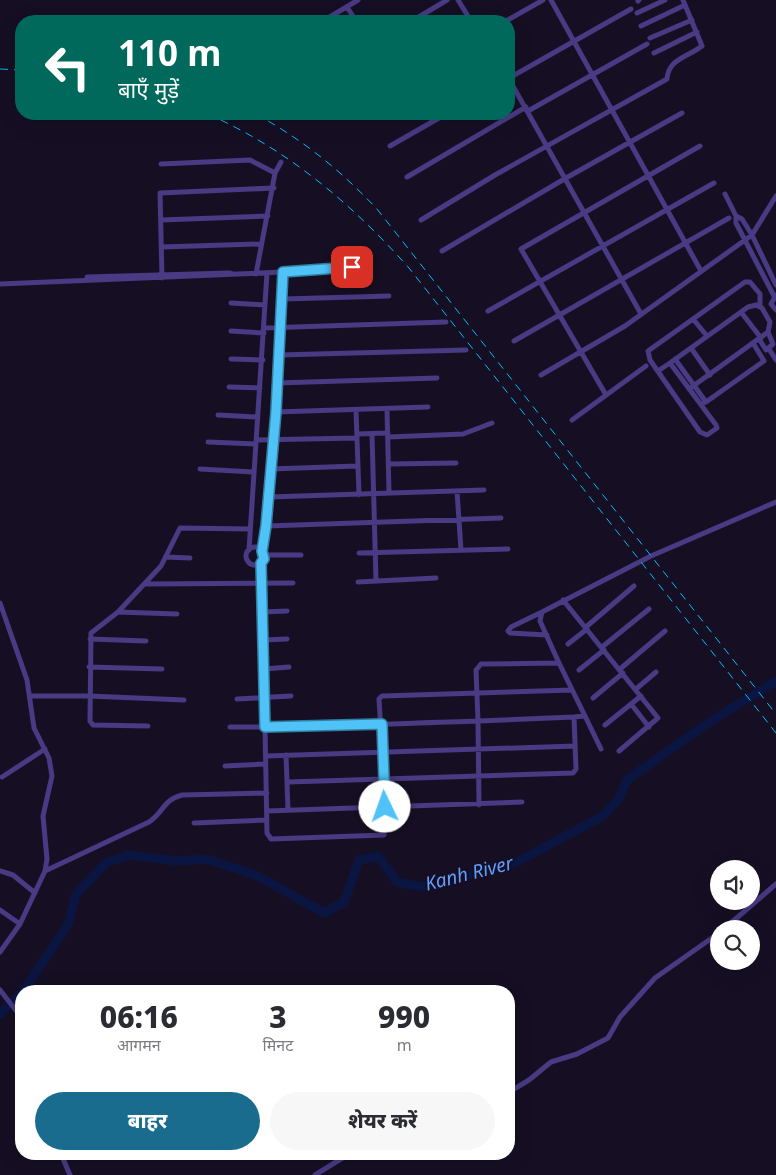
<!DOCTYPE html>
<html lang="hi">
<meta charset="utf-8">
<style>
body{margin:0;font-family:"Noto Sans","Noto Sans Devanagari",sans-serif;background:#f7f7f7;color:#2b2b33;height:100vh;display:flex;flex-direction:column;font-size:19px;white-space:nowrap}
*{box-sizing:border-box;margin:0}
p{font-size:16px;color:#7c7c81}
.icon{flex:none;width:28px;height:28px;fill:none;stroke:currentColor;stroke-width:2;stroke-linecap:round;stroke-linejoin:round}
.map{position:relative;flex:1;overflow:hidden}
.panel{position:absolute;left:15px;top:985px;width:500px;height:175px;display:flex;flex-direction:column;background:#fff;border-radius:20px;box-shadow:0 5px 20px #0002}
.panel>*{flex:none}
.banner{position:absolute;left:15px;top:15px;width:500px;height:105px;border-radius:20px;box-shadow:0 5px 20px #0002;background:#00695c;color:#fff;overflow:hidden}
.tools{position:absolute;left:710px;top:860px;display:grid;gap:10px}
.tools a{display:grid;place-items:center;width:50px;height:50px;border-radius:50%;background:#fff;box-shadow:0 5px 20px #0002;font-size:25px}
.pin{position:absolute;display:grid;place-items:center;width:42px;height:42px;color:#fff;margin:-21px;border-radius:10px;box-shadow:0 2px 8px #0006}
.me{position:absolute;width:55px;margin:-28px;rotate:357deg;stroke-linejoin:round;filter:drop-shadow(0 0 4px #0008)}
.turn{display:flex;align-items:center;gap:18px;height:105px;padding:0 20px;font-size:22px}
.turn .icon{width:65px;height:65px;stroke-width:2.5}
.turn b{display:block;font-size:35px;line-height:42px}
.eta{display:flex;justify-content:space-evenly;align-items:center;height:85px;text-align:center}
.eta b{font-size:30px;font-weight:800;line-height:35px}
.primary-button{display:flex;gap:10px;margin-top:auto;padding:10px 20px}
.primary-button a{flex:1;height:58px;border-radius:30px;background:#196c8d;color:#fff;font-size:20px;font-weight:800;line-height:58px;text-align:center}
.primary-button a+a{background:#f7f7f7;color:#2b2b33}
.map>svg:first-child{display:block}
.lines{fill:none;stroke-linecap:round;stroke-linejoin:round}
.river{stroke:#0a1641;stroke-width:9}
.minor{stroke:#483a83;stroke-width:5}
.rail{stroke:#02bbfa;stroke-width:1;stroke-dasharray:8 6;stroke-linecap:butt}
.route-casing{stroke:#337fa1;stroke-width:12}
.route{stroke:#4fc3f7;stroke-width:9}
.labels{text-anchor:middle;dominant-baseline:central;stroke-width:5;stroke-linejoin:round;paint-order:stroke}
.water-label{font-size:19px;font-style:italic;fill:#619dfd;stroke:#160f24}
</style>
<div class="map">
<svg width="776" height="1175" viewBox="0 0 776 1175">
<rect width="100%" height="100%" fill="#160f24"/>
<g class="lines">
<path class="river" d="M23,991L68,925L76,894L107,862L129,855L179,861L207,859L258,876L324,913L344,902L359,860L378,856L397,882L421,887L517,862L603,816L619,799L627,780L708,723L776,681
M0,1014L21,993"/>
<path class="minor" d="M458,0L471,21
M551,0L701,271
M638,1L639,0
M347,7L356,21
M637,13L665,0
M323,21L358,0
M412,21L447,0
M506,21L543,0
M641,26L685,5
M650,38L692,20
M654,53L697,32
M509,78L631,9
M509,79L641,314
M528,111L647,44
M351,116L354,114
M390,146L446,114
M161,164L250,160L275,173
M407,177L526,107
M725,194L736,216L742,219L752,235L776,285
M736,216V223L774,296
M161,220L268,216
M421,220L495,175L667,79C668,59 688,57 702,46L683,0
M162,247L260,244
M442,251L566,178L682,113
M283,272L370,266
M256,274L275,173L281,162
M87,277L229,273L233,274
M162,278L160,193L274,188
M0,284L283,272L269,497L262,551
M776,295L771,304L776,310
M283,299L389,296
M231,303L265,305
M488,311L714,183
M741,312L761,338
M693,319L707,336
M264,328L446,322
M231,331L264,333
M759,339L766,350L773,344L768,332
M514,341L729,218
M691,348L710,375
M769,349L776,360
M279,355L466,350
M231,359L263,360
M675,359L706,402L703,403
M658,371L670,363
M541,375L625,326L752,235L776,196
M277,383L437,378
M229,387L260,388
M689,389L768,332L770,322L762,308L756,305L748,307L670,363L716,425L717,428L707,435L700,432L650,360L648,351L745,282H750L760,294V306
M606,395L521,249L700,146
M706,402L764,361L753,343
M387,409L389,493
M356,410L359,495
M276,412L428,407
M218,415L258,417
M572,420L646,366
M357,434L388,433
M372,434L376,581
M388,437L463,434L492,423
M256,440L357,438
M208,442L256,444
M389,464L456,463
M200,469L253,472
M270,469L357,466
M457,491L461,550
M269,497L484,490
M267,526L501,518
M246 556a9 9 0 1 1 18 0a9 9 0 1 1-18 0Z
M249,550L267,273
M359,553L508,549
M264,555H301
M166,557L190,558
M261,563L265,727C336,727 407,723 478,721L476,670L481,664L559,663L585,716L574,717L576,769L573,773L384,779L379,699L382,696L572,690
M358,582L436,578
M145,584L293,583
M563,600L658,718L619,751
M0,603L27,680L34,728L49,758L52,776L43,816L47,859L45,871L20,924L0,952
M118,612L177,614
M262,612L287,611
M542,612L511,627L508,631L510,633L547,635
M586,627L634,586
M90,639L146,641
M263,640L287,639
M568,644L587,629
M602,647L649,609
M559,663L540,621L542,612L651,556L776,502
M89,667L162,669
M264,669L289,667
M620,669L665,631
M579,670L604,650
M636,689L656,672
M31,696H89L184,700
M593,698L623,673
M237,699L291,696
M631,704L649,727
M585,716L601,749
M605,725L641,696
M148,726L93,725L90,721L91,633L118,612L161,566L180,528L250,529
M230,727H265L267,833L271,839L384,835V779L288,782
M286,755L288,810
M266,756L575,746
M225,766L266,764
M2,777L45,749
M479,805L478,721L574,717
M267,811L522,802
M194,823L267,820
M0,871L13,875L35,893
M45,871L149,822C164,812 163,800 182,795L267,793
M0,910L20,924
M724,929L776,884
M0,990L21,1017
M509,1092L529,1080L551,1062L577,1054L608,1038L620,1017L655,978L719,933
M61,1154L70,1175
M315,1175L349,1154"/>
<path class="rail" d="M0,69L21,70
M208,114C288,150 351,203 409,268L776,733
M256,114C304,141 338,168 377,209L776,714"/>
</g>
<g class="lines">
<defs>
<path id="route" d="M352,267L283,272L276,412L266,526L262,551L264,559L261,563L265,727L382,724L385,807"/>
</defs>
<use href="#route" class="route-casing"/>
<use href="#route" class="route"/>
</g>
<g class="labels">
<g class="water-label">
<text transform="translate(469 873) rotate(-14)">Kanh River</text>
</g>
</g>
</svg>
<div class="tools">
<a><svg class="icon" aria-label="sound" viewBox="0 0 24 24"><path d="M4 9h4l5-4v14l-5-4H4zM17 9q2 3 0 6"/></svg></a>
<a><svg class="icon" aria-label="search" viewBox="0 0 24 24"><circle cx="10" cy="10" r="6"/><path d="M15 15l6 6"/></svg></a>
</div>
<div class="pin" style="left:352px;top:267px;background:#d93025"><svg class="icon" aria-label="arrive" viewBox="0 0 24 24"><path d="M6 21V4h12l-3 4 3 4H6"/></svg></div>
<svg class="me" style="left:385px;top:807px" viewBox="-20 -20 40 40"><circle r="19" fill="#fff"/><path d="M0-13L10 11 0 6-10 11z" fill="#4fc3f7"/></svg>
<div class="banner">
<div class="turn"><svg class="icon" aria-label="left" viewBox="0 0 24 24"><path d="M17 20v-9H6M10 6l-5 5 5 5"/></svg><div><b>110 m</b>बाएँ मुड़ें</div></div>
</div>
<section class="panel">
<div class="eta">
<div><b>06:16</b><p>आगमन</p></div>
<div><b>3</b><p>मिनट</p></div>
<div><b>990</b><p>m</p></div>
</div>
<div class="primary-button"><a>बाहर</a><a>शेयर करें</a></div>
</section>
</div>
